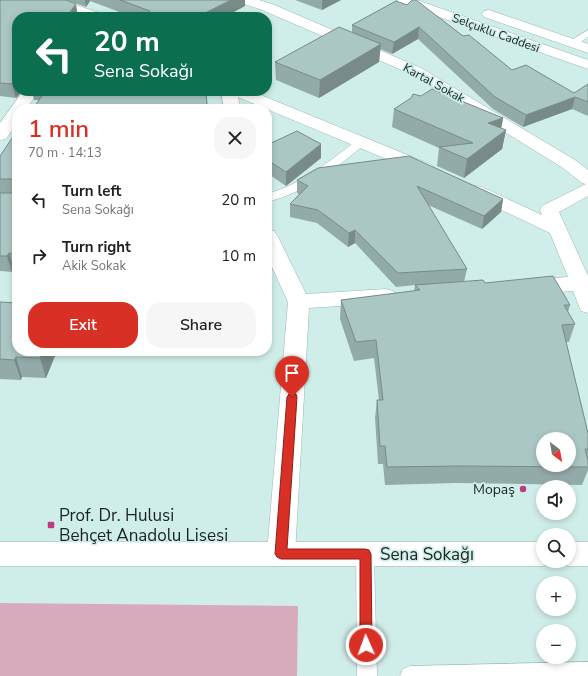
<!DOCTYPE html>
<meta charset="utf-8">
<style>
body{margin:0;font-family:"Nunito Sans",sans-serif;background:#f6f6f6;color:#222;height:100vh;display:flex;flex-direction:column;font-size:15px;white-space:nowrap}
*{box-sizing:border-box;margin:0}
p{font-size:13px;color:#767676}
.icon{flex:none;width:22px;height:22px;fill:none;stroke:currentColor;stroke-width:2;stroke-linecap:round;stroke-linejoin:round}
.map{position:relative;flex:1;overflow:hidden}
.details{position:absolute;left:12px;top:104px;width:260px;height:252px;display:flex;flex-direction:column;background:#fff;border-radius:16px;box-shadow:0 2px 6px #0003}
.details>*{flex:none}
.banner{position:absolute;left:12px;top:12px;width:260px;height:84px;border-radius:16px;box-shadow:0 2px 6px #0003;background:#0b6e4f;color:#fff;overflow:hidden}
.needle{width:26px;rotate:149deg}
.buttons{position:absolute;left:536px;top:432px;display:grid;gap:8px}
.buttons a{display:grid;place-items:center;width:40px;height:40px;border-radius:50%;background:#fff;box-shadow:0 2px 6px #0003;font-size:20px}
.pin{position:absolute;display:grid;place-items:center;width:34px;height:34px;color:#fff;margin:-41px -17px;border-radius:50% 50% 50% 0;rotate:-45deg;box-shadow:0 0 4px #0007}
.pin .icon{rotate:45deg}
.me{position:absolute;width:44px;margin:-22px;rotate:358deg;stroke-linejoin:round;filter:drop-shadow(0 0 3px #0008)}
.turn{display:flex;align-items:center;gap:14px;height:84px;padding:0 16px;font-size:18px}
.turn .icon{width:52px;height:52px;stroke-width:2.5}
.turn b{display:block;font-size:28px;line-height:34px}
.round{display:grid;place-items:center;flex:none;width:42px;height:42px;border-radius:16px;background:#f6f6f6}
.head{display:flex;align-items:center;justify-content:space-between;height:68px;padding:0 16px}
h1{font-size:24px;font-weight:600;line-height:30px;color:#d93025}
.button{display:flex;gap:8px;margin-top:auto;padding:8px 16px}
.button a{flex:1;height:46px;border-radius:16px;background:#d93025;color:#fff;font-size:16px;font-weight:600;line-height:46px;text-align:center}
.button a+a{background:#f6f6f6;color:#222}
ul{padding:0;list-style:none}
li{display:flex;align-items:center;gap:12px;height:56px;padding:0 16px}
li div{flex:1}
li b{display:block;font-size:15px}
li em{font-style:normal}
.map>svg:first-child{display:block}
.green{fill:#d8abbc}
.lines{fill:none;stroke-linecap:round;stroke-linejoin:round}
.service-casing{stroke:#9bb7b3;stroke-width:1}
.minor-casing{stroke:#9bb7b3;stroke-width:1}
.tertiary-casing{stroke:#9bb7b3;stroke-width:1}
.service{fill:#fff;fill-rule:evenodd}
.minor{fill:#fff;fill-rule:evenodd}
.tertiary{fill:#fff;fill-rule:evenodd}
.wall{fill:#93aba8}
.shaded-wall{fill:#788b88}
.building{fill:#abc7c3;stroke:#788b88;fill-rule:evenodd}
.route{fill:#d93025;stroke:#8d1f18}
.poi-dot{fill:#c03a7c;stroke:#d0eee9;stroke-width:1.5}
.labels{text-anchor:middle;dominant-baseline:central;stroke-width:3.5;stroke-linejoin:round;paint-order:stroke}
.far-street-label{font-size:12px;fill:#192422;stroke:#d0eee9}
.poi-label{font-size:14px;fill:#192422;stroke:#d0eee9;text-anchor:end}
.near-poi-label{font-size:17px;fill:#192422;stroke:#d0eee9;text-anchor:start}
.near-street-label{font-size:17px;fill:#192422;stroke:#d0eee9}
</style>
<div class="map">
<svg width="588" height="676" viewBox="0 0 588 676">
<rect width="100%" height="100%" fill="#d0eee9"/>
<path class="green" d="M0,603L298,606L297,676H0Z"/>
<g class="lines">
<defs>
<path id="service" d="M588,30V37L576,45H570L568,43L570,41Z
M361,139L365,140L367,142L365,144C335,169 306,192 267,202V194C302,184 329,162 357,140Z
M365,546L372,548L374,554L377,676H357L356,554L358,548Z
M588,662V676H400L403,669L410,666Z"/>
<path id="minor" d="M42,0H62L102,14L104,17H84L44,3Z
M239,0H259L272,4L421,68L575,160L588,170V196L559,212L588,276V313L581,311L573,291L528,294L521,292L518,287L521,282L528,280L568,277L550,233L470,195L467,191L470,187L476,186L482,187L542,215L540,210L542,206L586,184L582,183L563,168L411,74L262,10L241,3Z
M23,91H39L26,109H17V123L6,139L0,140V123Z
M221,91H251L432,165L435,169L432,173L426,174L420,173L238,97L240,109H224Z
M267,229L274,231L277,235L306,294L386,289L393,291L396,296L393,301L386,303L309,308L295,554L291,563L281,566L271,563L267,554L288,302L267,256Z"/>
<path id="tertiary" d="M397,0H417L588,60V69L399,3Z
M489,10L588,44V53L484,17L482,14L484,11Z
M0,542H543V561H554L543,566H0Z
M569,542H588V566H569L559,563L558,561H569Z"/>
</defs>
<use href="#service" class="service-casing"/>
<use href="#minor" class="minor-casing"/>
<use href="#tertiary" class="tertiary-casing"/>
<use href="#service" class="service"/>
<use href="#minor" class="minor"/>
<use href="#tertiary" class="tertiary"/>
</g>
<path class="wall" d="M0,0L79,17H17V91H22L16,98L0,96Z
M66,0H245V6L224,17H133L90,1L86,7Z
M295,0H341L322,10Z
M396,1L463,36L512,70L574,93L588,84V116L572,109L523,127L493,109L418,39L392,54L380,49L379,62L319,98L276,80L275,62L352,32V25Z
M32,91H206L208,109H33L39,100H34Z
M394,109L503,118L501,129L506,130L502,149L464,178L437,166L439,148L392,127Z
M17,131V269H14L12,272L0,271V156Z
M267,145L321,158L286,186L270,175L267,159Z
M318,168L503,199L501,212L482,229L428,205L467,269L464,282L485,283L570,305L568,312L575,324L569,342H566L588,433V470L582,485L455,483L385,485L383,464H378L375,418L377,400H379L374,358L354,361L340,319L341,300L414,291L415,285L396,287L355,243L348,247L317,223L290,217V204L299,194L297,193V180Z
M0,302L57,351L46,378L22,377L21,380L0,379Z"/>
<path class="shaded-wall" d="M85,0H90V1L86,7Z
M231,0H245V6L224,17H197Z
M322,0H341L322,10Z
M76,4L78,17H66Z
M419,27L418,39L392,54L394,42Z
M381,44L379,62L319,98L320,80Z
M17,78V91H22L16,98L12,84Z
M575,97L572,109L523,127L526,115Z
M503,118L500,135L506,130L502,149L464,178L467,159L488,123Z
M321,144V158L286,186V172Z
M503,199L501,212L482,229L484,216Z
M355,230V243L348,247L349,233Z
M9,253L14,269L12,272L7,256Z
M43,351H57L46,378L40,358Z
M16,357L22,377L21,380L14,360Z"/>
<path class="building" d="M0,0H66L76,4L66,17H17V78L12,84L0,83Z
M120,0H231L197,17H146L150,11Z
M412,0H416L463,36L469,35L512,70L526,65L574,93L588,84V102L575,97L526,115L495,97L419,27L394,42L352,25L396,1L407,5Z
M339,27L381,44L320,80L275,62Z
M432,89L503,118L488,123L506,130L467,159L439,147L473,143L394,109L411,98L413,94L421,96Z
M45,91H206L207,106H204V109H33Z
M17,131V254L9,253L7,256H0V193H14V179H0V156Z
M297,131L321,144L286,172L269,161L267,145Z
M409,156L503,199L484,216L417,186L467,269L398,273L355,230L349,233L318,210L290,204L308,186L297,180L318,168Z
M553,276L570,305H564L575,324L562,325L588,433V449H585L588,461V467L459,466L387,467L385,446H380L377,400H383L376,340L356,342L341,300L420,290L415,285L483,280L485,283ZM543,439H569V465H543Z
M0,302L17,303V351H43L40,358L16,357L14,360L0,359Z"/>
<path class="route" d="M292,393L296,394L297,397L287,549H365L369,550L371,554L372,645L371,649L366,651L362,649L360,645V559H281L277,557L275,554L287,397L289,394Z"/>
<g class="poi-dot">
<circle cx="523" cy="489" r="4"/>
<rect x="47" y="521" width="8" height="8" rx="2"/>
</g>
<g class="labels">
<g class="far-street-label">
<text transform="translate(496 33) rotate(20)">Selçuklu Caddesi</text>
<text transform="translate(434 83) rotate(29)">Kartal Sokak</text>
</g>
<g class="poi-label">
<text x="515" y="489">Mopaş</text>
</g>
<g class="near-poi-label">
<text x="59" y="515">Prof. Dr. Hulusi<tspan x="59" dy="20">Behçet Anadolu Lisesi</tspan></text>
</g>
<g class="near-street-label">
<text x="427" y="554">Sena Sokağı</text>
</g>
</g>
</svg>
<div class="buttons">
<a><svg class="needle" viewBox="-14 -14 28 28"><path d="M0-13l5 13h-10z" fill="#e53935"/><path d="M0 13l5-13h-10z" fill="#767676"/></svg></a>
<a><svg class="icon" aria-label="sound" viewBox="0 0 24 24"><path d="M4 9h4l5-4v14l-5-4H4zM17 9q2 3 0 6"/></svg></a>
<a><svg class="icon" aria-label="search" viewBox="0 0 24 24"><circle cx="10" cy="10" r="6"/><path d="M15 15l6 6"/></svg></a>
<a>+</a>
<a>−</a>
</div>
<div class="pin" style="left:292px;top:397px;background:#d93025"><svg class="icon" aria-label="arrive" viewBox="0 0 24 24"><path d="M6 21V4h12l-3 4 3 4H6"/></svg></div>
<svg class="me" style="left:366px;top:645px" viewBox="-20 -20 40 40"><circle r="17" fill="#d93025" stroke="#fff" stroke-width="3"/><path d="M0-11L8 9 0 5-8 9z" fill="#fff"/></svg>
<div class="banner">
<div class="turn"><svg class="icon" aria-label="left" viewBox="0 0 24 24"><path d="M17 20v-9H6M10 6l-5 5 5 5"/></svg><div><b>20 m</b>Sena Sokağı</div></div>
</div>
<section class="details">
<div class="head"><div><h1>1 min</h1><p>70 m · 14:13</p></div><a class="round"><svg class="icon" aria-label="close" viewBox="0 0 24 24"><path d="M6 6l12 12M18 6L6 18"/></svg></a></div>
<ul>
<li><svg class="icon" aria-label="left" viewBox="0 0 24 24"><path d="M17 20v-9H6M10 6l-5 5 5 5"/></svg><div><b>Turn left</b><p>Sena Sokağı</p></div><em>20 m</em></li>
<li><svg class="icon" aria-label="right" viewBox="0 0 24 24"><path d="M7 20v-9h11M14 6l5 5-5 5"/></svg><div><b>Turn right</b><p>Akik Sokak</p></div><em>10 m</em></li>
</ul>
<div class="button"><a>Exit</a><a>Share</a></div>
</section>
</div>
